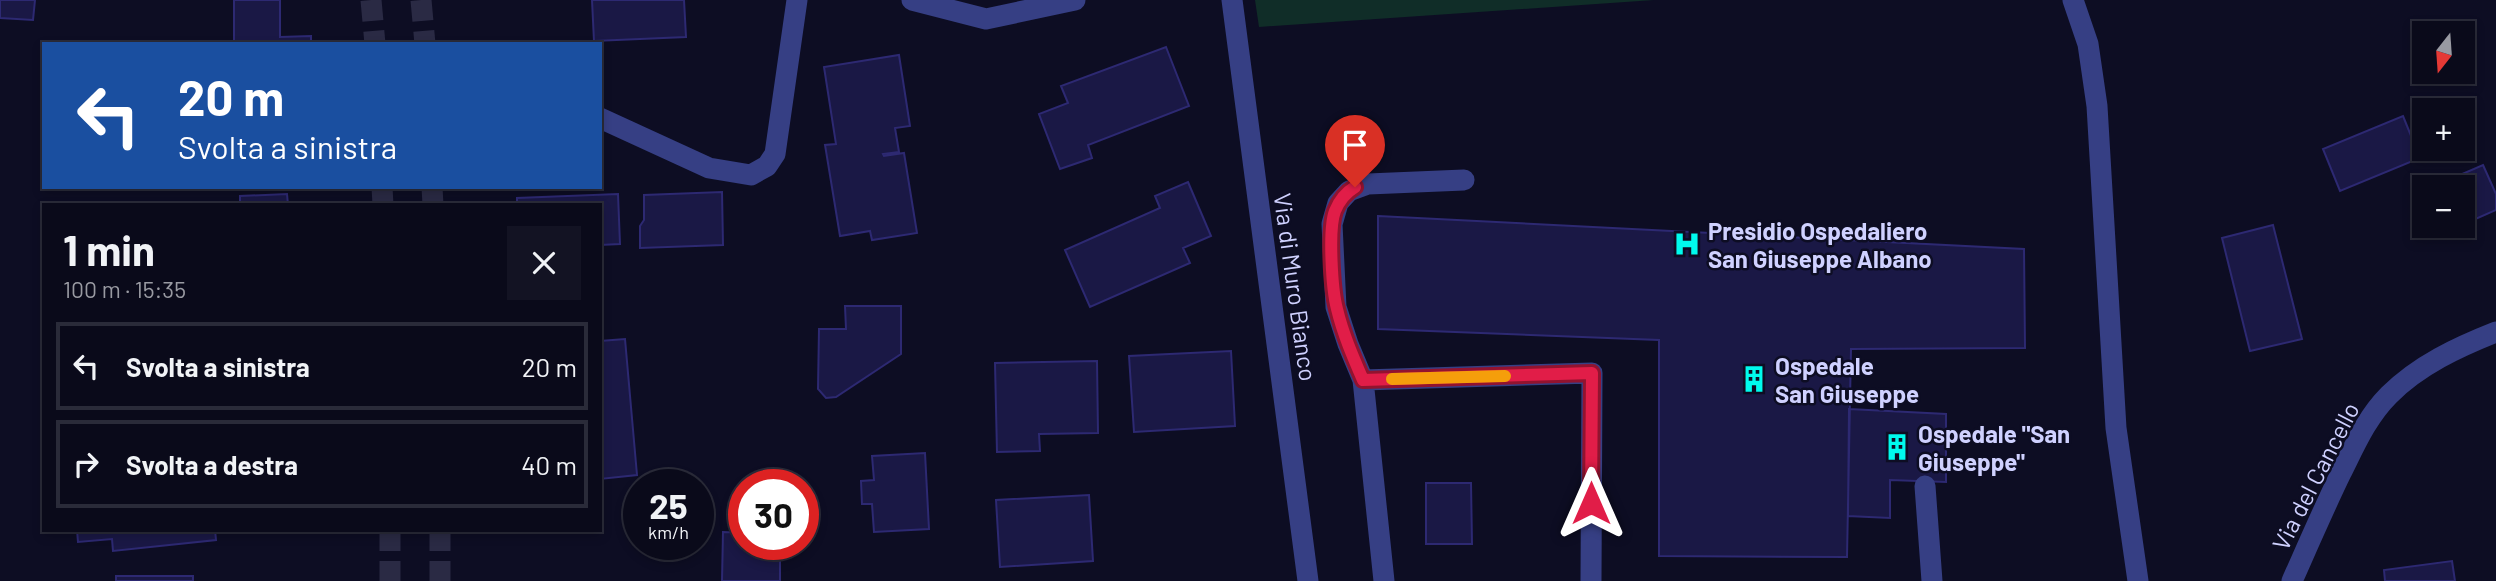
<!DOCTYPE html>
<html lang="it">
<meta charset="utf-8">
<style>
body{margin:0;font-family:Barlow,sans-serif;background:#131323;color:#f1f3f6;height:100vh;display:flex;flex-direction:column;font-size:26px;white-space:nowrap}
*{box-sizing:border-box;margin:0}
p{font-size:23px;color:#999aa2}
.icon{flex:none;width:38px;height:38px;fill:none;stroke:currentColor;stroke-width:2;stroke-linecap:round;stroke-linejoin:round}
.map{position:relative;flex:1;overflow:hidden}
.side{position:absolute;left:42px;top:203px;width:560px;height:329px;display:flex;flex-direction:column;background:#0a0a1a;border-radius:0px;box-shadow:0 4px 10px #0003,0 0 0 2px #2a2b39}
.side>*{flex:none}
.guide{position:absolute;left:42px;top:42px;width:560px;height:147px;border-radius:0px;box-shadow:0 4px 10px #0003,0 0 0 2px #2a2b39;background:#1a4fa0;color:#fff;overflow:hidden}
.needle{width:46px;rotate:197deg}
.fabs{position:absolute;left:2412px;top:21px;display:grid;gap:14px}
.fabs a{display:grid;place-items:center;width:63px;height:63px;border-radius:0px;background:#0a0a1a;box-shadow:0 4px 10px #0003,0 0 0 2px #2a2b39;font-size:35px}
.speed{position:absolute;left:623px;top:469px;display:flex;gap:14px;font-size:35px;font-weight:700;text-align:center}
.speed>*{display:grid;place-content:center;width:91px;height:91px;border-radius:50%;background:#0a0a1a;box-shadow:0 4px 10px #0003,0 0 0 2px #2a2b39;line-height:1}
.speed small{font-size:18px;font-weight:400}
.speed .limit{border:10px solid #d22;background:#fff;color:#111}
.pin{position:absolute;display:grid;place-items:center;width:60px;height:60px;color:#fff;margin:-72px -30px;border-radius:50% 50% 50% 0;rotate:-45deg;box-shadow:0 0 7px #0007}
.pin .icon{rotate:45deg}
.me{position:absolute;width:77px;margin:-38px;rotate:0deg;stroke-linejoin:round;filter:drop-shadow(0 0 5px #0008)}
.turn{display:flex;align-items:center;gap:24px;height:147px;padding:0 21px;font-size:32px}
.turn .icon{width:91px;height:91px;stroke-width:2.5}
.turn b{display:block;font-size:49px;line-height:60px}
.round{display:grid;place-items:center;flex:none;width:74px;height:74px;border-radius:0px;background:#131323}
.summary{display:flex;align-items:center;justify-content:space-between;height:119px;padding:0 21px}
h1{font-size:42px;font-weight:700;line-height:52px}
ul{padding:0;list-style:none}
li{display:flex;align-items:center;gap:21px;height:88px;margin:0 14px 10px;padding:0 7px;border:4px solid #2a2b39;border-radius:0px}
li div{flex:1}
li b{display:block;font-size:26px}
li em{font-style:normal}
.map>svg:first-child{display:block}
.green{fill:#102d28}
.building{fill:#1a1845;stroke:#2d2972;stroke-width:2}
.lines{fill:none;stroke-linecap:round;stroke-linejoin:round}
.highway-tunnel{stroke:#2a2a44;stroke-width:21;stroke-dasharray:21 10;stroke-linecap:butt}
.minor{stroke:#363f84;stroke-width:21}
.route-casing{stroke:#92132f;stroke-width:18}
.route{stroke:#e11d48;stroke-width:12}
.slow{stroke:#f59e0b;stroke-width:12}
.labels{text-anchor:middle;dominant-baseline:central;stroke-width:5;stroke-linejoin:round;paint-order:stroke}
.poi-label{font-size:24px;font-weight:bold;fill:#cfd1ff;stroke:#0d0d23;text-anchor:start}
.street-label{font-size:24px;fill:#cfd1ff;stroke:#0d0d23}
</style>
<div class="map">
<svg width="2496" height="581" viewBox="0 0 2496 581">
<rect width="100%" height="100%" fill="#0d0d23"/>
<path class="green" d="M1255,0H1654L1259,27Z"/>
<path class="building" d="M0,0H35L33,20L0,18Z
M234,0H280V37L311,36V44H234Z
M592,0H684L686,37L594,41Z
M1166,47L1189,106L1088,145L1092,158L1060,169L1039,114L1068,103L1061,86Z
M899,55L910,126L895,128L899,152L883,154L884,156L904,153L917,233L872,240L870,231L840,236L825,145L836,144L824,67Z
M2403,116L2420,158L2340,191L2323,149Z
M2483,165L2496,194V210L2462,225V187H2432Z
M1188,182L1211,236L1183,248L1190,263L1090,307L1065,250L1160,208L1155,196Z
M722,192L723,245L640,248V226L644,220V195Z
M287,194L288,205H240V196Z
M618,194L620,244L600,245V205H517V198Z
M1378,216L2024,249L2025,348L1851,349L1847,557L1659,556V340L1378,329Z
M2273,225L2302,339L2250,351L2222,238Z
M845,306H901V354L836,397L826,398L818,389L819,329H846Z
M625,339L637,475L600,479V341Z
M1231,351L1235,426L1134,432L1129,356Z
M1097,361L1098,433L1039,434L1040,451L997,452L995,363Z
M1849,409L1946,414V482L1890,480V518L1848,516Z
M925,453L929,529L874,532L872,504H862L861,481L874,480L872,456Z
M1426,483H1471L1472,544H1426Z
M1089,495L1093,561L1000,567L996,500Z
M77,530H215L216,540L113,551L112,539L78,542Z
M723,532L744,533V544H780V581H722Z
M2452,561L2455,581H2385L2384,570Z
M116,576H193V581H116Z"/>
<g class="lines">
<path class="highway-tunnel" d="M371,0L375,44
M421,0L425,44
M382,187L383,205
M432,187L433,205
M390,530V581
M440,530V581"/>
<path class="minor" d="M912,0L986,19L1075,0
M1232,0L1308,581
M2073,0L2088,44L2097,106L2116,428L2138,581
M600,118L709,168L751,175L767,166L775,154L797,0
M1363,380L1348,344L1336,307L1332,224L1338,203L1349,191L1368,184L1464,180
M1925,486L1932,581
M1384,581L1363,380L1592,373L1591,581
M2292,581C2308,545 2324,508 2341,473C2355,445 2367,417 2389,395C2419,365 2458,347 2496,332"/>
</g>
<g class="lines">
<defs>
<path id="route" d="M1355,187C1345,193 1339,201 1335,211C1328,229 1332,290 1337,309C1343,334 1353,357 1363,380L1592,373L1591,503"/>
</defs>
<use href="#route" class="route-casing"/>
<use href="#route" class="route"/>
<path class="slow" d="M1392,379L1505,376"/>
</g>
<defs>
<symbol id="hospital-bare" viewBox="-9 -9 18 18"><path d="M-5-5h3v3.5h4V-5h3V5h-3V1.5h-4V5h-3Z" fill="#00faed" stroke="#0d0d23" stroke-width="2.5" paint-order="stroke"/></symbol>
<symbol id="building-bare" viewBox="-9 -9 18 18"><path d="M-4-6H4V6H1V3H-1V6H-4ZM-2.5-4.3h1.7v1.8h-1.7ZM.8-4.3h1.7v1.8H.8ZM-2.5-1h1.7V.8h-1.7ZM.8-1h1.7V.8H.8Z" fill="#00faed" stroke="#0d0d23" stroke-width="2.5" paint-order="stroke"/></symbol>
</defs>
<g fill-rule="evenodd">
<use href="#hospital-bare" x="1668" y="225" width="38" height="38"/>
<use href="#building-bare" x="1735" y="360" width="38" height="38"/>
<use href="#building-bare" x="1878" y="428" width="38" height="38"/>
</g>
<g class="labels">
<g class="poi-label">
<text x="1708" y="230">Presidio Ospedaliero<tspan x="1708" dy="28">San Giuseppe Albano</tspan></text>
<text x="1775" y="365">Ospedale<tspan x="1775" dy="28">San Giuseppe</tspan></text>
<text x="1918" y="433">Ospedale "San<tspan x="1918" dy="28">Giuseppe"</tspan></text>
</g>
<g class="street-label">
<text transform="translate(1296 287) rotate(82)">Via di Muro Bianco</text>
<text transform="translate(2315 476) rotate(-63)">Via del Cancello</text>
</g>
</g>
</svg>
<div class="fabs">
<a><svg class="needle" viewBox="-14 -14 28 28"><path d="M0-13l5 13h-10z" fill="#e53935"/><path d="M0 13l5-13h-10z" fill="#999aa2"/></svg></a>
<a>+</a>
<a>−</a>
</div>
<div class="speed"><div>25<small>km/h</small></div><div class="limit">30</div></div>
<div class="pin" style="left:1355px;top:187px;background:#d93025"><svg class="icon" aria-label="arrive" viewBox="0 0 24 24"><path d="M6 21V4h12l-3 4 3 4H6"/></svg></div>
<svg class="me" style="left:1591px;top:503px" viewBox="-20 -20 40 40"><path d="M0-17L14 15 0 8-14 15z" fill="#e11d48" stroke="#fff" stroke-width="4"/></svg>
<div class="guide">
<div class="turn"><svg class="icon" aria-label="left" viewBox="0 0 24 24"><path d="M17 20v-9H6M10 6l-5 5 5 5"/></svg><div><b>20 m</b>Svolta a sinistra</div></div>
</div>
<section class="side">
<div class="summary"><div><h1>1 min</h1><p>100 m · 15:35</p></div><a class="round"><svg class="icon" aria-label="close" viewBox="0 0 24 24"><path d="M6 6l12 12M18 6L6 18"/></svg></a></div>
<ul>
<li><svg class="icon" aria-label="left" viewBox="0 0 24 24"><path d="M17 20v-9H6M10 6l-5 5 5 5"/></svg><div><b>Svolta a sinistra</b></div><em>20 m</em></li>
<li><svg class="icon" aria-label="right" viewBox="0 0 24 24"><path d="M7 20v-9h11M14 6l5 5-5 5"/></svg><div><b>Svolta a destra</b></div><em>40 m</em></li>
</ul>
</section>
</div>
